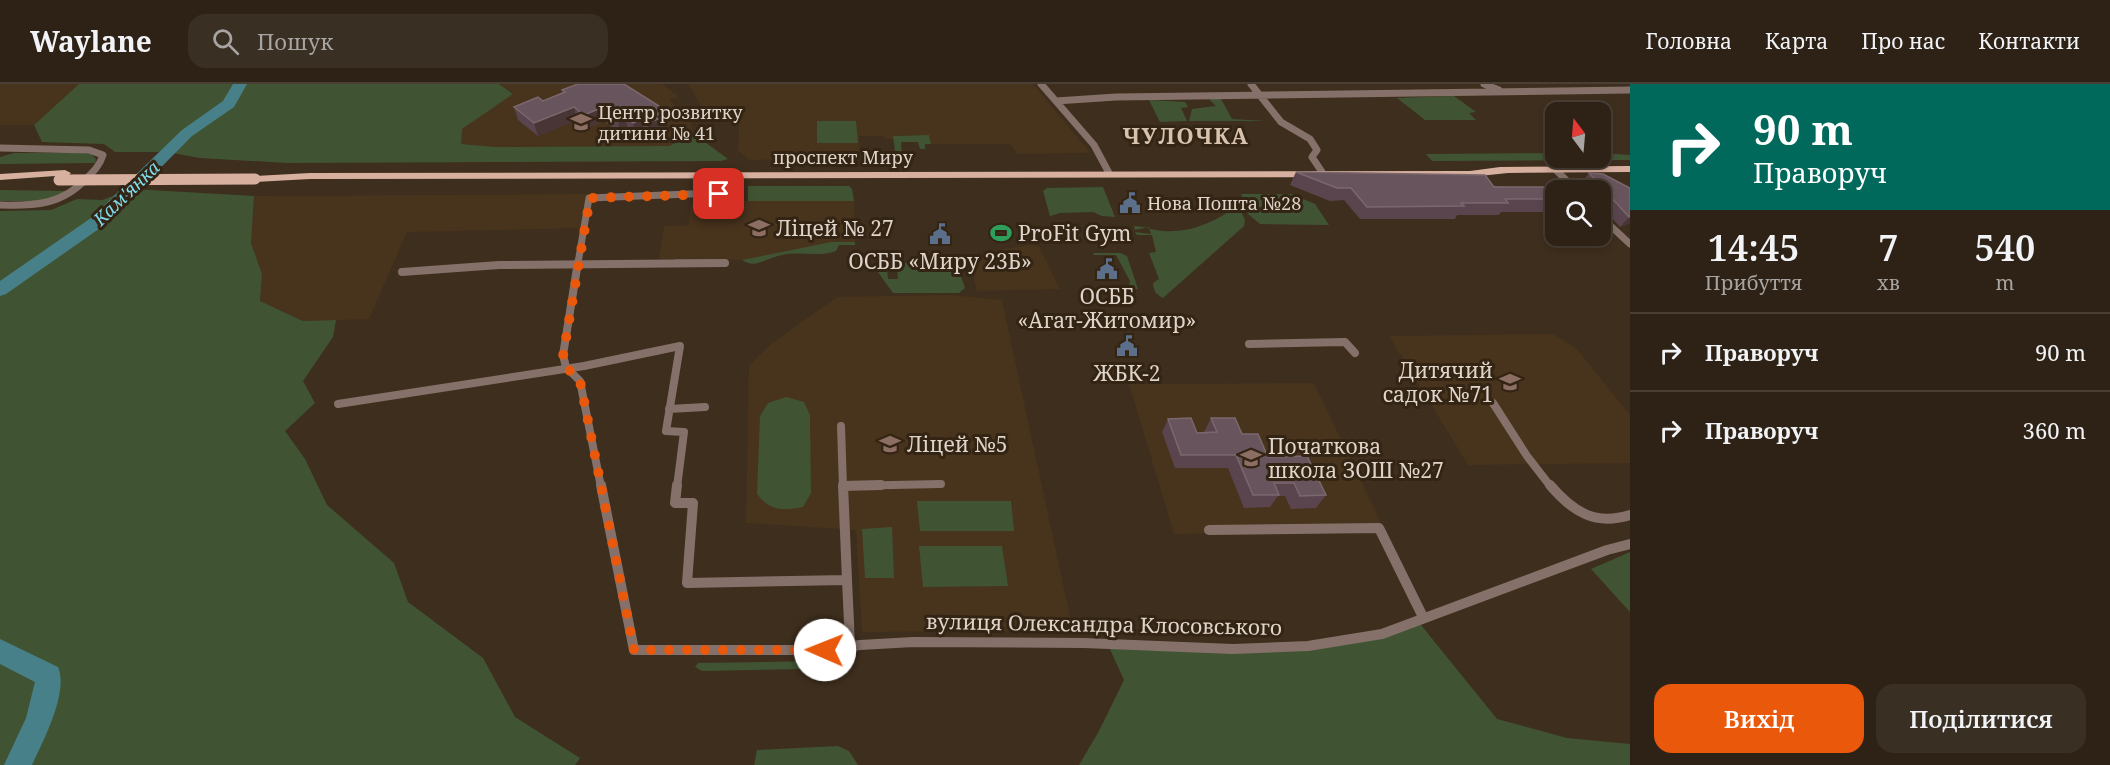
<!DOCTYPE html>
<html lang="uk">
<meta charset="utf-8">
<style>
body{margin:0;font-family:"Noto Serif",serif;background:#3a2f23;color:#f1f3f6;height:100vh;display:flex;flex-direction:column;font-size:22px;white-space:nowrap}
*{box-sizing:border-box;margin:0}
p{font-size:20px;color:#a7a4a1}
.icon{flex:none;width:33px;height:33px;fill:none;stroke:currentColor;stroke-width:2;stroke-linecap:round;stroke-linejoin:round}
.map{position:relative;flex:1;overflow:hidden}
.details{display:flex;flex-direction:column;background:#2e2216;width:480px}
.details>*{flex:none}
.hud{background:#00695c;color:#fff;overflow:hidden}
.needle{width:39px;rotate:344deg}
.controls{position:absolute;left:1545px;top:18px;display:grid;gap:12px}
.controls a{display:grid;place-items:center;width:66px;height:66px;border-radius:12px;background:#2e2216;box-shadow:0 3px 9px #0003,0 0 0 2px #493f35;font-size:30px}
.pin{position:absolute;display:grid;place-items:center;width:51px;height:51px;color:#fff;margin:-26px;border-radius:12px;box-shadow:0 3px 9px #0006}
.me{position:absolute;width:66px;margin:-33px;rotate:271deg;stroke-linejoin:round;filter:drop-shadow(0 0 4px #0008)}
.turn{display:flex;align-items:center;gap:21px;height:126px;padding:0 24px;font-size:27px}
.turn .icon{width:78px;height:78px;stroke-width:2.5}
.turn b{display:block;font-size:42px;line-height:51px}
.eta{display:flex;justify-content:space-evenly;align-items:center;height:102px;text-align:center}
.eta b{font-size:36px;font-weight:600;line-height:42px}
.primary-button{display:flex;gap:12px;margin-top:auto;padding:12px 24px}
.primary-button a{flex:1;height:69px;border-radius:18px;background:#ea580c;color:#fff;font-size:24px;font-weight:600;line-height:69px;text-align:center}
.primary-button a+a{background:#3a2f23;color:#f1f3f6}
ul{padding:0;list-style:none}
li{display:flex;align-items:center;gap:18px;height:78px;padding:0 24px;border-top:2px solid #493f35}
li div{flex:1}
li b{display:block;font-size:22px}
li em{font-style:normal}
header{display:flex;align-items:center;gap:36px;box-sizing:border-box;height:84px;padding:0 30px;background:#2e2216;border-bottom:2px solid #493f35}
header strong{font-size:28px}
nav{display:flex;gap:33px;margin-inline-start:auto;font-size:21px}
.search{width:420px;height:54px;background:#3a2f23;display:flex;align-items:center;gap:15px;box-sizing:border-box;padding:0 21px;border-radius:18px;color:#a7a4a1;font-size:22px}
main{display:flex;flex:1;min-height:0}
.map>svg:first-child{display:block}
.built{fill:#48331d}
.green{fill:#405433}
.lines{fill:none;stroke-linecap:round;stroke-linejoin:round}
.river{fill:#488089;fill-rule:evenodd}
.minor-far2{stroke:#857169;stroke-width:7}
.minor-far1{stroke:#857169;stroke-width:8}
.minor{stroke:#857169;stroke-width:10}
.primary{fill:#d8b0a0;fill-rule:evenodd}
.primary-bridge{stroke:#d8b0a0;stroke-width:11}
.wall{fill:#5a454f}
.shaded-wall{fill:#493536}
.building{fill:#68545c;stroke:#7b686d;stroke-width:1.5}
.route{stroke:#ea580c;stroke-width:10;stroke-dasharray:0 18}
.labels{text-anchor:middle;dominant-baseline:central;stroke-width:6;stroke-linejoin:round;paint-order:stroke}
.far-poi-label{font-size:18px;fill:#ded4c9;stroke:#332414;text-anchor:start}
.far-street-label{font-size:18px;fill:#ded4c9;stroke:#332414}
.far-water-label{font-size:18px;font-style:italic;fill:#7fdbeb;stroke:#332414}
.poi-label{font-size:21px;fill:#ded4c9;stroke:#332414;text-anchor:start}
.street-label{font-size:21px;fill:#ded4c9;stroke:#332414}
.far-district-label{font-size:22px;font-weight:bold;letter-spacing:1.5px;fill:#d7c2ae;stroke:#332414}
</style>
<header>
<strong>Waylane</strong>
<div class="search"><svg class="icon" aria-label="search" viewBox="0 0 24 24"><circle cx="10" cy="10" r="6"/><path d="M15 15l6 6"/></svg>Пошук</div>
<nav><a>Головна</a><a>Карта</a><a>Про нас</a><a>Контакти</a></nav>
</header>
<main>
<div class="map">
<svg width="1630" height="681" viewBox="0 0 1630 681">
<rect width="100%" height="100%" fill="#3e2e1d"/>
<path class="built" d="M0,0H79L34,41H0Z
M499,0H662L679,13L669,16L688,31L694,50L669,62L496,63L460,60L462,45L513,9Z
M688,0H1033L1089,67L1086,69L1017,70L1010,60H931L929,51L893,52L894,55H885L884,52H859V74L749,76L738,67L739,41L702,33L703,25Z
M588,110L585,144L407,148L369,235L303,237L260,217L262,190L251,159L254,112Z
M743,117H854L855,158H831L742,176L659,175L664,142L689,141L691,118Z
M1031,161L1039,162L1060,205L977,207L969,176L1004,165Z
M950,211L1002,216L1073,546L862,548L856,446L746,439L749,281L772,259L837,213Z
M1554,250L1577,265L1630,331V379L1468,381L1389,252Z
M1314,299L1385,447L1174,450L1129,300Z"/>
<path class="green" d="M79,0H499L513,10L462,45L461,60L496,63L669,62L694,50L728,75L721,77L288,79L200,74L167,68H115L104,60L42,58L34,41Z
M1454,12L1476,28L1469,29L1476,36H1425L1397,14Z
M1209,15H1221L1232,35L1266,37H1189L1192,25L1216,22Z
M1149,16L1185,18L1188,23L1181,24L1187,37L1160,38Z
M817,37H856L858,59H817Z
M929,51L931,60H925V65H920L918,58H901L902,73H896L893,52Z
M14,69H82L91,70L96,75L95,79L0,80V73Z
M1555,69L1556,74H1600L1601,69L1630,71V76L1432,77L1426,70Z
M849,102L852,105L854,117H748V102Z
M1103,103L1115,133L1102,132L1093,128L1060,129L1050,132L1043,107L1047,104Z
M132,105L254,112L251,159L262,190L260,217L303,237L336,236L333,253L303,297L315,319L285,347L305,375L327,421L394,479L408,518L483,574L515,633L580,674L575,681H0V127L51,126L77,115L102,116Z
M0,106L69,107L44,117H0Z
M1241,110H1291L1315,120L1329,141L1260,140L1248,130Z
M1235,114L1245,136L1244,142L1163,214C1155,210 1154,207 1153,199L1159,195L1149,169L1156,168L1152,151H1137L1135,148L1151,150L1149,143L1135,146L1134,142C1144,142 1152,146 1162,147C1192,149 1213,138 1237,123Z
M831,158H855V161H839L836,167C818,174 797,166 778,172C765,175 755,185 742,176Z
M1093,169H1120L1127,172L1138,205L1123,207L1122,203H1129L1130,197L1116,171H1094Z
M956,178L965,204L959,209H893L875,184H887L888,195H898L897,184L901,179Z
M786,313L804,318L810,331L811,409L803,423C783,427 770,427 757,410L760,332L768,319Z
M917,417H1011L1014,447H920Z
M892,443L894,494H865L862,445Z
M1002,462L1008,502L923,503L919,462Z
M1630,468V528L1591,485Z
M1417,536L1497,635L1567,654L1630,660V681H1079L1099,647L1124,596L1108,561L1253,565L1353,557Z
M819,577L806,585L702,587L695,583L698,579Z
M838,662L849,667L858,681H754L757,666Z"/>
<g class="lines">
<path class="river" d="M233,0H247L234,23L192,52L103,142L6,210L0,212V197L91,134L182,46L223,17Z
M0,555L58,583C69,608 43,657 32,681H4L26,634L35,598L0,580Z"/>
<path class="minor-far2" d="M1041,0L1094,61L1109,89
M1251,0L1281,38L1310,55L1317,66L1312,73L1322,88
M1484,0L1499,6
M1056,17L1116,13L1630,6
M0,64L89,66L103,71C100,81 94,87 87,94C62,121 35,122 0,121
M1556,86L1576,106
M1600,132L1630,160
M578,179L589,114L740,108
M676,179H725"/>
<path class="minor-far1" d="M578,178L563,271L566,283L580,297L601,403
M402,188L499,181L725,179
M1249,260L1345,258L1355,269
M1493,319L1527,372L1551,403
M338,320L584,282L680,262L666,347L684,348L677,403
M669,325L705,323
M841,342L843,403
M843,402L941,400"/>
<path class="minor" d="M601,401L634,566H825L860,561L913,558L1084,559L1233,565L1308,562L1382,550L1607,466L1630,460
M677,401L675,419H693L687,499L847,496L850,561
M843,401L847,496
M1550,401C1573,428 1595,442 1630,431
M843,402L881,401
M1209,446L1379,444L1423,533"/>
<path class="primary" d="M1630,82V88L1508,89L1470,93L310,95L255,98L249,95L255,92L310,89L1470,87L1500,83Z
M65,86L71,89L69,91L0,96V90Z"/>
<path class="primary-bridge" d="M59,96L255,95"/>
</g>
<path class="wall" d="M562,6L669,40L659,44L660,48L650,52L644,48L635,52L628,46L620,49L604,37L587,44L577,36L538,52L518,36L514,23L543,17L563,9Z
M1296,88L1556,106V128H1501L1499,131H1457L1455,135H1360L1344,116L1330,117L1290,101Z
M1589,89L1630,104V139L1620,143L1600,121V106H1587L1581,100Z
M1211,334L1242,350L1268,373L1326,411L1316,424L1291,425L1285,412H1278L1270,423L1244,424L1228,384H1175L1162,348L1168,335L1197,349L1204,348Z"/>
<path class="shaded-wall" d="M574,23L577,36L538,52L534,39Z
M601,24L604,37L587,44L584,31Z
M667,27L669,40L659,44L660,48L650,52L647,39L654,32Z
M625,33L628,46L620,49L618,36Z
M642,35L644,48L635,52L633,39Z
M1630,132V139L1620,143L1629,133Z"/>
<path class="building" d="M578,0H624L667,27L654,32L658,35L647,39L642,35L633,39L625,33L618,36L601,24L584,31L574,23L534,39L514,23L538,13L543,17L565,8L562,6Z
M1296,88L1485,91L1494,103H1560L1564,106H1556V115H1505L1508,119H1461L1464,122L1367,123L1351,104H1337Z
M1589,89L1603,90L1630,104V132L1629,133Z
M1191,334L1197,349L1217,348L1211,334H1235L1242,350H1258L1268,373L1307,372L1326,411L1300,412L1294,399H1274L1279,411H1253L1236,371H1181L1168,335Z"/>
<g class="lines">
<path class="route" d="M719,110L590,114L563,272L566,283L580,297L634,566H825"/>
</g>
<defs>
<symbol id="school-bare" viewBox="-9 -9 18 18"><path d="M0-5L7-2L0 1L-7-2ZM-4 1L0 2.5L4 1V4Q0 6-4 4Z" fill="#8d6e63" stroke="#332414" stroke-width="2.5" paint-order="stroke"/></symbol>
<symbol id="civic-bare" viewBox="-9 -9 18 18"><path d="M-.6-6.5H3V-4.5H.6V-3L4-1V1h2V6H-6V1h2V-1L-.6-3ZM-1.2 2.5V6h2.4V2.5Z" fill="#5c6f8a" stroke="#332414" stroke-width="2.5" paint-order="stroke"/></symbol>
<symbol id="stadium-bare" viewBox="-9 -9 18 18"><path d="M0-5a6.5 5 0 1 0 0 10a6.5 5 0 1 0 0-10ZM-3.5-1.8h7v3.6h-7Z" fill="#2e9e5b" stroke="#332414" stroke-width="2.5" paint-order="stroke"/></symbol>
</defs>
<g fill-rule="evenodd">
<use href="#school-bare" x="566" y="23" width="30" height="30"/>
<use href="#civic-bare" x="1115" y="104" width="30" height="30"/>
<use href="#school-bare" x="744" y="129" width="30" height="30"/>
<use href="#stadium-bare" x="986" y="134" width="30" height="30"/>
<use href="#civic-bare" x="925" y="135" width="30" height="30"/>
<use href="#civic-bare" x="1092" y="170" width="30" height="30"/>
<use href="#civic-bare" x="1112" y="247" width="30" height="30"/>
<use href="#school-bare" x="1495" y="283" width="30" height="30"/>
<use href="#school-bare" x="875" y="345" width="30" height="30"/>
<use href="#school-bare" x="1236" y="359" width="30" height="30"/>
</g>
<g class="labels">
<g class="far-poi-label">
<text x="598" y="28">Центр розвитку<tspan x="598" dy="21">дитини № 41</tspan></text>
<text x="1147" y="119">Нова Пошта №28</text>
</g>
<g class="far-street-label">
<text x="843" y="73">проспект Миру</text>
</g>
<g class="far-water-label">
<text transform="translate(126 109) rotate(-44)">Кам'янка</text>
</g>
<g class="poi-label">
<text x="776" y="144">Ліцей № 27</text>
<text x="1018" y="149">ProFit Gym</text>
<text x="940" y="177" text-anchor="middle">ОСББ «Миру 23Б»</text>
<text x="1107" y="212" text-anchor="middle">ОСББ<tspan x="1107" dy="24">«Агат-Житомир»</tspan></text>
<text x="1493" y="286" text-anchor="end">Дитячий<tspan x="1493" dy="24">садок №71</tspan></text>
<text x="1127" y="289" text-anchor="middle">ЖБК-2</text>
<text x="907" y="360">Ліцей №5</text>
<text x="1268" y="362">Початкова<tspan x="1268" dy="24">школа ЗОШ №27</tspan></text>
</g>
<g class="street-label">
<text transform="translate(1104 540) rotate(1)">вулиця Олександра Клосовського</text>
</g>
<g class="far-district-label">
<text x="1186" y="51">ЧУЛОЧКА</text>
</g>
</g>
</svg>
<div class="controls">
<a><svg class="needle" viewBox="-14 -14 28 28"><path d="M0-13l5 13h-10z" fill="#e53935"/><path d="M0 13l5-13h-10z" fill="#a7a4a1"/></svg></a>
<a><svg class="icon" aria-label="search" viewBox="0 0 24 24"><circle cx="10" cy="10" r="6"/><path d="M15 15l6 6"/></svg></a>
</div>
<div class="pin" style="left:719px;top:110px;background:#d93025"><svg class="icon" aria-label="arrive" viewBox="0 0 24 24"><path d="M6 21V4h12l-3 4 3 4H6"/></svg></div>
<svg class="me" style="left:825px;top:566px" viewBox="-20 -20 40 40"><circle r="19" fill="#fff"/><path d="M0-13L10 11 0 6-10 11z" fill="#ea580c"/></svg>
</div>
<section class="details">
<div class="hud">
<div class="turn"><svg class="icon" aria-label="right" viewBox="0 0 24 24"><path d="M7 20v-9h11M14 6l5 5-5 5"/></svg><div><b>90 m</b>Праворуч</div></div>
</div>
<div class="eta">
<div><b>14:45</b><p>Прибуття</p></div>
<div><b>7</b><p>хв</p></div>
<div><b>540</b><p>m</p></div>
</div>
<ul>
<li><svg class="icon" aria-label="right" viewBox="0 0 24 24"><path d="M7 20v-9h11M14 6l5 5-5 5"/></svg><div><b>Праворуч</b></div><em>90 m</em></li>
<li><svg class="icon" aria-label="right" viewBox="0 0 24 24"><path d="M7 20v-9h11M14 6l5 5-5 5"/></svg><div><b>Праворуч</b></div><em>360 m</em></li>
</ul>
<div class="primary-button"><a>Вихід</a><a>Поділитися</a></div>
</section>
</main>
